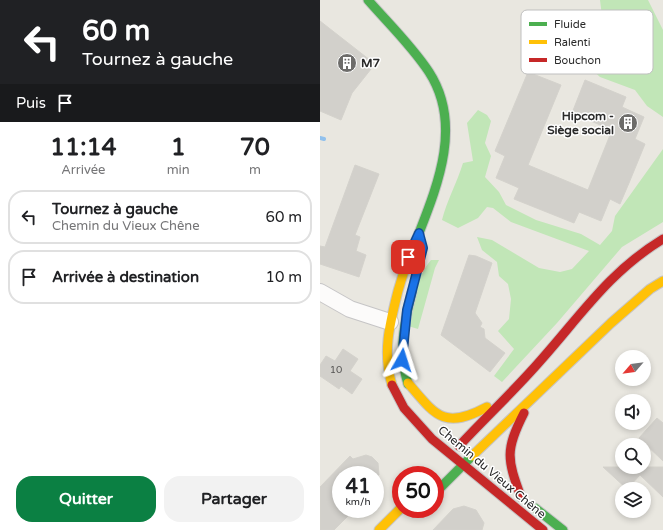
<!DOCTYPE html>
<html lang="fr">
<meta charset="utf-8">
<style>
body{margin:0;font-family:"Varela Round",sans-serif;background:#f2f2f2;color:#202124;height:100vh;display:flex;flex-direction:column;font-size:15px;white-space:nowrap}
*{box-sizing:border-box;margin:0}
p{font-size:13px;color:#757577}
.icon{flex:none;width:22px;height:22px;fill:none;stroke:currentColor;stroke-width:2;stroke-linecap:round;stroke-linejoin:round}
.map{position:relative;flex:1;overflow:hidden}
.side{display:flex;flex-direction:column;background:#fff;width:320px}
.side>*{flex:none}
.guide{background:#202124;color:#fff;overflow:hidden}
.needle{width:26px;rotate:242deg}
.controls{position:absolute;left:295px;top:350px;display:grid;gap:8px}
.controls a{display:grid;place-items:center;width:36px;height:36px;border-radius:50%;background:#fff;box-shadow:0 2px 6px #0003;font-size:20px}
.speed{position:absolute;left:12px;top:466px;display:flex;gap:8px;font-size:20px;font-weight:700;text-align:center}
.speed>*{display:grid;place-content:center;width:52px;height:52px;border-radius:50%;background:#fff;box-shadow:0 2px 6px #0003;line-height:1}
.speed small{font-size:10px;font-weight:400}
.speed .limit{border:6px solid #d22;background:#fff;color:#111}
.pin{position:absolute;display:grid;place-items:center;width:34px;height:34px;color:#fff;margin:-17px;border-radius:8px;box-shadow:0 2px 6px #0006}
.me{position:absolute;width:44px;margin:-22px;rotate:6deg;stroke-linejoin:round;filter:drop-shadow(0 0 3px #0008)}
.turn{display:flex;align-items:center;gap:14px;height:84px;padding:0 16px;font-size:18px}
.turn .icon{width:52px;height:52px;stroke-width:2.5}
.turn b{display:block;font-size:28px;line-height:34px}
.then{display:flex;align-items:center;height:38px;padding:0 16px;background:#0003;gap:8px;font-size:15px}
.eta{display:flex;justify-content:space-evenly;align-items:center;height:68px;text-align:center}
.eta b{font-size:24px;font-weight:700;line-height:28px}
.cta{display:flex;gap:8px;margin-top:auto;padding:8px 16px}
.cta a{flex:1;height:46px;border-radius:16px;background:#0b8043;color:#fff;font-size:16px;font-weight:700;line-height:46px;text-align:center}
.cta a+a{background:#f2f2f2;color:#202124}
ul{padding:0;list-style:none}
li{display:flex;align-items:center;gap:12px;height:54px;margin:0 8px 6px;padding:0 8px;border:2px solid #e0e0e0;border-radius:16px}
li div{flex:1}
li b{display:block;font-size:15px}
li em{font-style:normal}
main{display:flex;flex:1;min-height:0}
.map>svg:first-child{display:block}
.green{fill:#c1e6b7}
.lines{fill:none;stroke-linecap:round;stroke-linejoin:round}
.stream{stroke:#91c1ed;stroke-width:4}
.building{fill:#d2d0cb;stroke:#d4d2cc}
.street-casing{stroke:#c6c5c6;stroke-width:18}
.fast-casing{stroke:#c6c5c6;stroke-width:11}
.slow-casing{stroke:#c6c5c6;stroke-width:11}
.jam-casing{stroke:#c6c5c6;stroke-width:11}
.street{stroke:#fcfbfa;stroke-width:16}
.fast{stroke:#4caf50;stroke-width:9}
.slow{stroke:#ffc107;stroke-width:9}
.jam{stroke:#c62828;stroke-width:9}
.route-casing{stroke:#114b97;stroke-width:10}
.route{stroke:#1a73e8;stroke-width:7}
.labels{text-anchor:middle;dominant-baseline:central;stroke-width:3;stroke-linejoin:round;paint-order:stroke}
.number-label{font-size:10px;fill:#555453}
.poi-label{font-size:12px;font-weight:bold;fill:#2a2a2a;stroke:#fff;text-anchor:start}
.street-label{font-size:12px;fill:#2a2a2a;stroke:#fff}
.key{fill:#fff;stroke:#bfbfbf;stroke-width:1}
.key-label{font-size:11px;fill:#2a2a2a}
</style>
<main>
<section class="side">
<div class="guide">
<div class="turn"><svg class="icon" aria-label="left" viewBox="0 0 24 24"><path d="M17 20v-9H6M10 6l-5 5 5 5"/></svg><div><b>60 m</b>Tournez à gauche</div></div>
<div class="then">Puis<svg class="icon" aria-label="arrive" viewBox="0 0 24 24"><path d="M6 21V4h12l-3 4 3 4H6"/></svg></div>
</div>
<div class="eta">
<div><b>11:14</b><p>Arrivée</p></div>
<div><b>1</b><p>min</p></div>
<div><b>70</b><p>m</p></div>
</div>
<ul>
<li><svg class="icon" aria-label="left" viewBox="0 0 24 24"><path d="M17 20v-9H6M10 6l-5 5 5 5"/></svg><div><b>Tournez à gauche</b><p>Chemin du Vieux Chêne</p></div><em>60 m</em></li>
<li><svg class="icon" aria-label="arrive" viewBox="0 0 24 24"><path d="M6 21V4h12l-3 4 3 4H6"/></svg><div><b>Arrivée à destination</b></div><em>10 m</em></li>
</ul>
<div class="cta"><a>Quitter</a><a>Partager</a></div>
</section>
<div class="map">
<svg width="343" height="530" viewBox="0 0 343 530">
<rect width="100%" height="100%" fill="#e9e7e0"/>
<path class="green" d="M280,0H328L343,30V117L327,106L315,90L280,77L237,38L250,25L282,16Z
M158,110L167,115L171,121L165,143L171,156L165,177L179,192L186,205L216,220L261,234L280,245L292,231L295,216L343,149V222L302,247L237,323L182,382L174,376L194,349L178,331L189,319L191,299L188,284L179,276L177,262L162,250L157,237L172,240L219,268L240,272L252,269L269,251L191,222L173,208L167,207L158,218L138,228L122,220C127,200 137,183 143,163L153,161L147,123Z
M111,260H119L115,268L98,329L88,326C91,303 96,278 111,260Z"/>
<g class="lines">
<path class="stream" d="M0,138L4,139"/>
</g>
<path class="building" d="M0,21L55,64L32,93L21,120L0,111Z
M208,72L241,85L208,165L268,190L292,130L252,113L265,80L306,97L302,107L324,117L315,139L325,144L309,183L300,204L290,199L281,221L259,212L254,223L194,199L199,188L176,178L185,156L175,151Z
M35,165L59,174L35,235L40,237L36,251L46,255L39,277L0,264V246L5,247Z
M149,255L156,256L172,263L155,313L162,323L160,327L164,329L165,338L185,353L170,372L121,335Z
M23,349L38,359L30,371L42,379L32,394L21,386L19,389L0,376V365L6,356L15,361Z
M337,418L343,423V461L319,438Z
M46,455L52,457L58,463L59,475H21V509H35L14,530H0V487L30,456L33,459Z
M283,467H343V497L320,475L307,489Z
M144,506L156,510L164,523L162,530H113L133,509Z"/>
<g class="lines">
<defs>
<path id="street" d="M0,292L30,309L70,322"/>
<path id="fast" d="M48,0C69,24 92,46 109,72C142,123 119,182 99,233
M88,384C78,353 84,323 92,292
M115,493L152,456
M215,508L243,530"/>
<path id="slow" d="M88,383C116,416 124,430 167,407
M72,385C62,352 70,323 78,291C84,270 90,252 99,233
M152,456L291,323L330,289L343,281
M59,530L81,508"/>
<path id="jam" d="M72,385L84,408L112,439L223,530
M139,446C166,417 195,390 221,360C261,315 290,271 343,239
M201,497C187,459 185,450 204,413"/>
</defs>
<use href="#street" class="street-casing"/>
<use href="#fast" class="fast-casing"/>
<use href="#slow" class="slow-casing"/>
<use href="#jam" class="jam-casing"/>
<use href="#street" class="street"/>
<use href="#fast" class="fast"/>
<use href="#slow" class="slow"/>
<use href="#jam" class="jam"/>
</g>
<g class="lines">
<defs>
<path id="route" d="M82,360L87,310L103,248L99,233L88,257"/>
</defs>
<use href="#route" class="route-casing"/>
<use href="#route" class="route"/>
</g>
<defs>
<symbol id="building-disc" viewBox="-11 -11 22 22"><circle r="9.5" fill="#6d6c6a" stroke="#fff"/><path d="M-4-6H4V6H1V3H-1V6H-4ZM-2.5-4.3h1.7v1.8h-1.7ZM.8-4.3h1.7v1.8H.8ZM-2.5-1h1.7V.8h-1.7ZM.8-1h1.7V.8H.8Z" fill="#fff"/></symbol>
</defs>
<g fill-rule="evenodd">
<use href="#building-disc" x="16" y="52" width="22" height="22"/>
<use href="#building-disc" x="297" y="112" width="22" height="22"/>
</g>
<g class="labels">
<g class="number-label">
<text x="16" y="370">10</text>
</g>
<g class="poi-label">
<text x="41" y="63">M7</text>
<text x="294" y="116" text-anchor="end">Hipcom -<tspan x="294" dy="14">Siège social</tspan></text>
</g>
<g class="street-label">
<text transform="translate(172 472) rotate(40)">Chemin du Vieux Chêne</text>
</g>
</g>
<rect x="201" y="10" width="132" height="64" rx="6" class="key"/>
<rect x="209" y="22" width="18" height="4" fill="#4caf50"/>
<rect x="209" y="40" width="18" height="4" fill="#ffc107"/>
<rect x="209" y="58" width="18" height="4" fill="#c62828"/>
<g class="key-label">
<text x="234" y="28">Fluide</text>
<text x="234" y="46">Ralenti</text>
<text x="234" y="64">Bouchon</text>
</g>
</svg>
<div class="controls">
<a><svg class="needle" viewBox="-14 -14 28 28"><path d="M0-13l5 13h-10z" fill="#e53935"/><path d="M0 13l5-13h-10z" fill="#757577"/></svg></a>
<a><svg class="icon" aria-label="sound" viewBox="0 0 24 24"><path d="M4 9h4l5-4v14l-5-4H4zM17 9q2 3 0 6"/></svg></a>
<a><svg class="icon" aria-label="search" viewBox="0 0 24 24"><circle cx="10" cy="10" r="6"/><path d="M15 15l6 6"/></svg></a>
<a><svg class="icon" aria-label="layers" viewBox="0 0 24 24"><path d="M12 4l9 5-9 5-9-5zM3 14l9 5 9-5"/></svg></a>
</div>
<div class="speed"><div>41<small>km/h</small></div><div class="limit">50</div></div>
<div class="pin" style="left:88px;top:257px;background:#d93025"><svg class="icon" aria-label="arrive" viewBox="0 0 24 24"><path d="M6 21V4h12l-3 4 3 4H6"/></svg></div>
<svg class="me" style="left:82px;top:360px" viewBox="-20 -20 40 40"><path d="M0-17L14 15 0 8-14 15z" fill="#1a73e8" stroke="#fff" stroke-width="4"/></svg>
</div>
</main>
